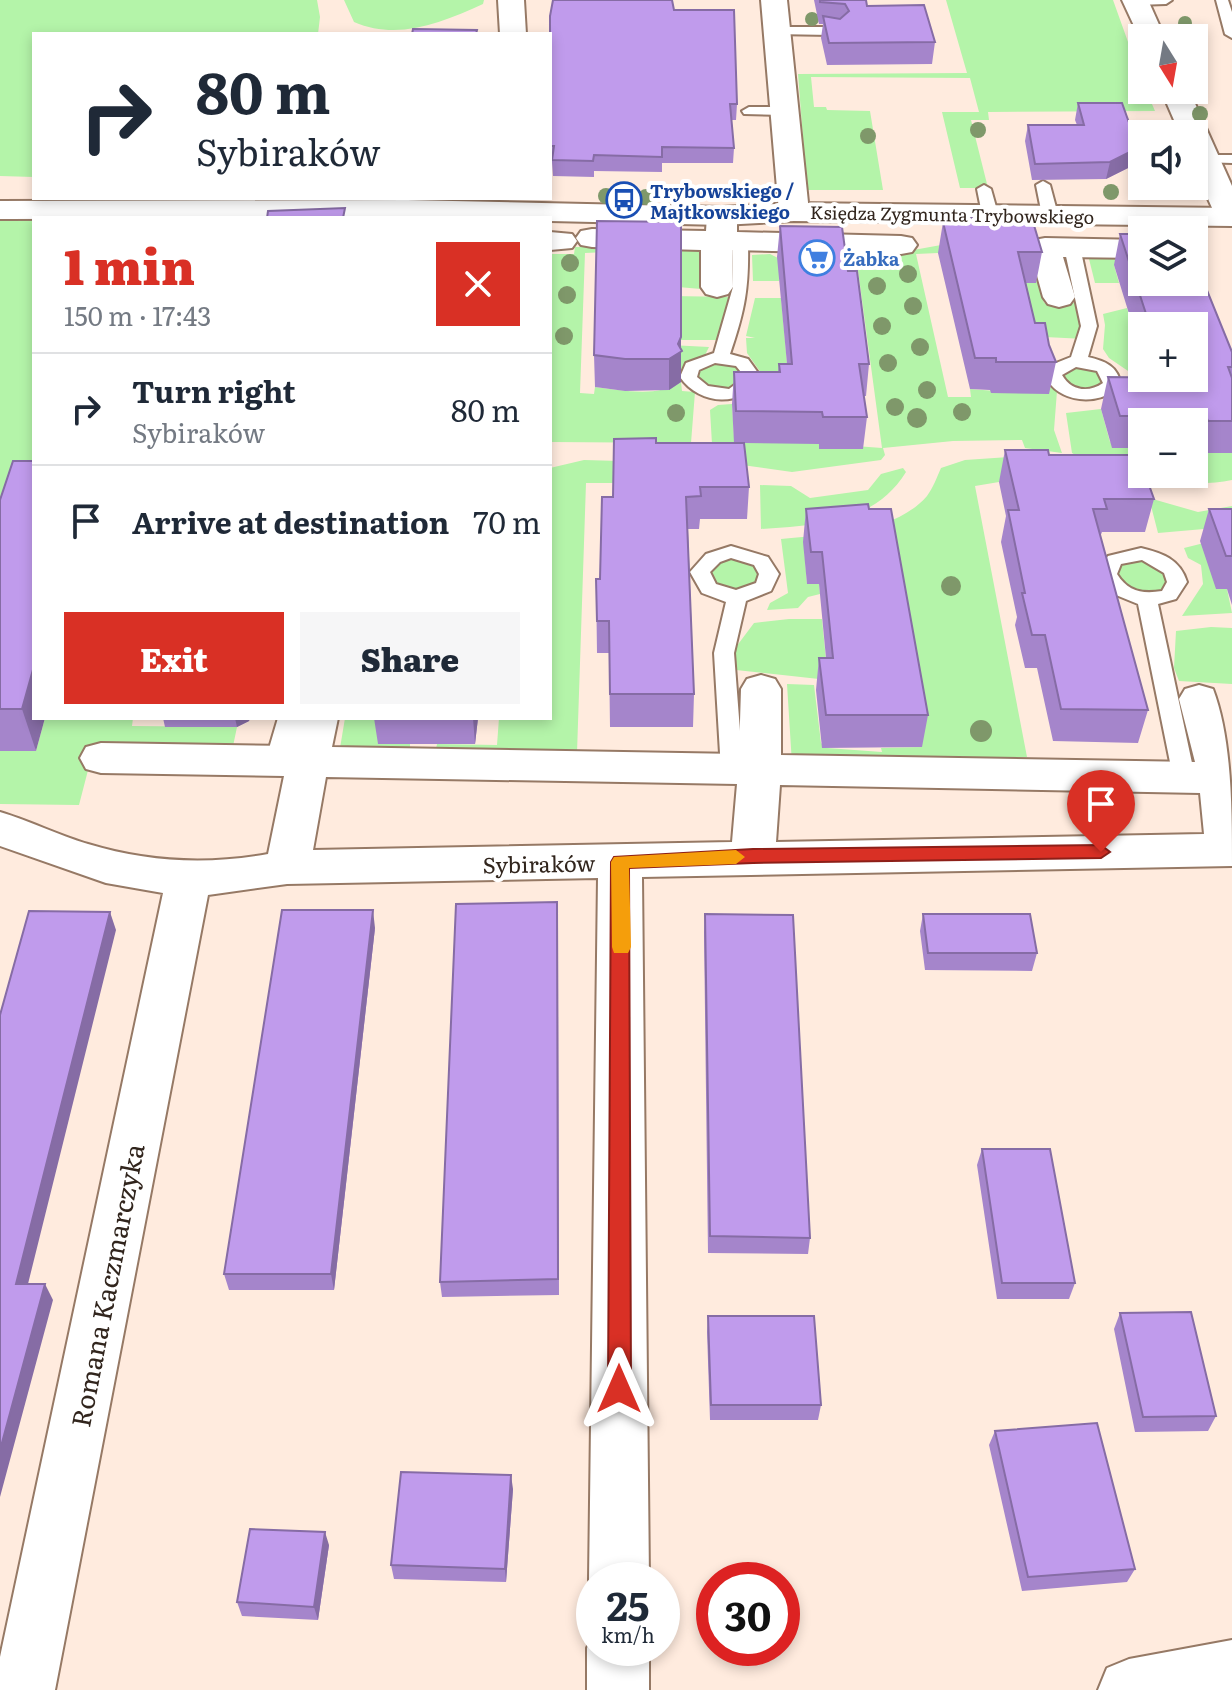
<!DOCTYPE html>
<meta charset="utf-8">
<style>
body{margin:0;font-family:Literata,serif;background:#f6f6f7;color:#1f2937;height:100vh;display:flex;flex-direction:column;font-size:30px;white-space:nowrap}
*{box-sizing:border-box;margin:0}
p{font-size:26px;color:#747a83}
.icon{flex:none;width:44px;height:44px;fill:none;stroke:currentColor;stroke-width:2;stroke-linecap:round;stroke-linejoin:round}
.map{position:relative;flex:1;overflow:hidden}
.sheet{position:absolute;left:32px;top:216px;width:520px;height:504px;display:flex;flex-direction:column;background:#fff;border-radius:0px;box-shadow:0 4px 12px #0003}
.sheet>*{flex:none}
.top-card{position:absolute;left:32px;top:32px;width:520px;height:168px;border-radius:0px;box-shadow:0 4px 12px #0003;background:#fff;color:#1f2937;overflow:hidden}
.needle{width:52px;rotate:169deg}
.controls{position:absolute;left:1128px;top:24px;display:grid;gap:16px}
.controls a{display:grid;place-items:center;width:80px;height:80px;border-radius:0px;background:#fff;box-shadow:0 4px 12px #0003;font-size:40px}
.speed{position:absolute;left:576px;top:1562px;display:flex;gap:16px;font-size:40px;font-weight:700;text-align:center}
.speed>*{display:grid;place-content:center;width:104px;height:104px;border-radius:50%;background:#fff;box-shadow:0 4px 12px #0003;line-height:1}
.speed small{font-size:20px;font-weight:400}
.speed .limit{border:12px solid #d22;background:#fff;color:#111}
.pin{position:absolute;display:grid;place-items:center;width:68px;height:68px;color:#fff;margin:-82px -34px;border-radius:50% 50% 50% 0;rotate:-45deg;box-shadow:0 0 8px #0007}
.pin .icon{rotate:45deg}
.me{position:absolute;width:88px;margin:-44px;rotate:0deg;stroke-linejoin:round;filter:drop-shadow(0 0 6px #0008)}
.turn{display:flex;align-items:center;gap:28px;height:168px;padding:0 32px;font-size:36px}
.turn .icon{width:104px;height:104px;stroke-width:2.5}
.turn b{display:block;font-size:56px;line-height:68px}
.round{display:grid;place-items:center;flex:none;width:84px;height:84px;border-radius:0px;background:#f6f6f7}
.summary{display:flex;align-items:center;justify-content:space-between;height:136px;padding:0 32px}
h1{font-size:48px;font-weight:800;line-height:60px;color:#d93025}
.button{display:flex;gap:16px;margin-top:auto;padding:16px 32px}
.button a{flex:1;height:92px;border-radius:0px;background:#d93025;color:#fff;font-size:32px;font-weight:800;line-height:92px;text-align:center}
.button a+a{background:#f6f6f7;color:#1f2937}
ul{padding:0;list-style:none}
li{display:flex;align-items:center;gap:24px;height:112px;padding:0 32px;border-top:2px solid #e0e1e3}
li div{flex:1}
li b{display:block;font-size:30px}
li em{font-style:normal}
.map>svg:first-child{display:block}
.green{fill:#b4f4a9}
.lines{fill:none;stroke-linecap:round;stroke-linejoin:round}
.lane-casing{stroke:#967965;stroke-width:4}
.street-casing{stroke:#967965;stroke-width:4}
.secondary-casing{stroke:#967965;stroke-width:4}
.lane{fill:#fff;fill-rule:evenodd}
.street{fill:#fff;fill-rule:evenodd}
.secondary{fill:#fff;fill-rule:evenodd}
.tree{fill:#7f986a}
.wall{fill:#a585cb}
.shaded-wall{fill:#866ca5}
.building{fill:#c09bec;stroke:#866ca5;stroke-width:2}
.route{fill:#d93025;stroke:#8d1f18;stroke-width:2}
.slow{fill:#f59e0b}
.labels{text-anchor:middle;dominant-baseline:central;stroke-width:8;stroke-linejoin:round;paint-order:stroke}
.far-transit-label{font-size:18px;font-weight:bold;fill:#164399;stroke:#fff;text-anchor:start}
.far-street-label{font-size:18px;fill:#31251d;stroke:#fff}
.far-shop-label{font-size:18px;font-weight:bold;fill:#366cbe;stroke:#fff;text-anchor:start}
.street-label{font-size:22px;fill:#31251d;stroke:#fff}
.near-street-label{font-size:26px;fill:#31251d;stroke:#fff}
</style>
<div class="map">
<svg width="1232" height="1690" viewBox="0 0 1232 1690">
<rect width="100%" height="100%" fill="#ffebde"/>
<path class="green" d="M0,0H317L320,17L318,34H34V177L0,176Z
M344,0H484L483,4C441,23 398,41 354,22Z
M946,0H1113L1142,81V90H1146L1155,111L988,112L989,120H971L988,188H960L942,112H979L970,78L811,77L814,107H826L827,110L870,111L883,190H807L798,74L967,73Z
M0,216L34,218V503L0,517Z
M681,243L700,246L701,289L678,287Z
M952,243L1034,255L1044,303H1082L1085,339L1025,336L938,253L916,254L948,397H971L970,389L1020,393L1047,385L1057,391L1054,430L1062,453L1025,448L1022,440L953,441L883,448L885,455L881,460L792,472L713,461L710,410L718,405L732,404L734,437L882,448L857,263L840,262L837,253L908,254V251Z
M575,247H607V252L585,253L580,393L594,394L595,387C621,390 658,398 681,382L680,353L670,345L709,347L704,357L688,363L681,382L682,391L695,392L691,443L550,442V254H574Z
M770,254L780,259L779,281H753L752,255Z
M1142,257V265H1114L1119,283H1095L1089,259Z
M671,296L734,297L722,340H670Z
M755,298H781L790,396H777L747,353L746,338H755L746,336Z
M1127,308L1142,357V370L1131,373L1109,358L1103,349L1105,325L1103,314Z
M740,362L746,388L710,393L689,372L697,363Z
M1088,362L1112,385L1072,393L1055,368Z
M1101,409L1110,442L1142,448V474H1194V448H1197L1200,453H1232V480C1179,491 1129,472 1079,457L1072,453L1066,413Z
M1009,457L999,482L975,486L1027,757L792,764L787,684L814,685L821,743L827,748L882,752L881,748L922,747L804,547L807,584H819L820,594L808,597L798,608L767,610L770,603L788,593L781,539C827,534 894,534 927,496C933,488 937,477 941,468L965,460Z
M584,460L620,461L654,470L613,471L614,483H586L577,753L338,760L345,718H381L410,744V749H436L437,744L497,745L499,718H550V468Z
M903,468L906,472C874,524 816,525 761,529L760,485L791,486L810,498L868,490L881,474Z
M1149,498L1198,512L1232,506V515L1204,529L1158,533Z
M1232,536L1227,589L1232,613L1182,616L1203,584L1201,565L1188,558L1184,548Z
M720,554L766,567L757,592H714L704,564Z
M1119,557L1162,561L1175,589L1136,598L1108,567Z
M789,619H822L828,680L736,670V647L754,623Z
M1211,627L1232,628V684L1179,681L1174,668L1176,631Z
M45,718H133L132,726L237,727L232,751H93L79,805L0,804V751H36Z"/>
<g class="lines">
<defs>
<path id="lane" d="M1130,0H1172L1166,4L1136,5Z
M1216,0H1228L1232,12V38L1225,34Z
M778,27H837L842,28L844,34L837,38L831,35L773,34V28Z
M749,107H785L792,111L785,115L744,114L742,111Z
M1205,155H1232V163L1200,162L1198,159Z
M1043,181L1050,185L1058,215L1055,218L1050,220L1042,215L1036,185Z
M984,185L991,189L998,214L995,217H985L982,214L977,189Z
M740,237L748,242C749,288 745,310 730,354L748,359L761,377C743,408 700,406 680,377L686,363L714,353L733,287L732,242ZM715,363L736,366L745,377L729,389L708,386L697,377L699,370Z
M1072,242L1080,247L1097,326L1088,357C1105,361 1118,366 1121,385C1101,407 1057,404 1045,375L1051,365L1071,357L1081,326L1064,247ZM1076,367L1097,371L1103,383C1089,393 1071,391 1062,375Z
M731,546L768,557L779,574L771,591L746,601L734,653L743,770L739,775H725L721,770L714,653L726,602L702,593L690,572L706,554ZM731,558L754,565L759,574L756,583L736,590L716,584L710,572L720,562Z
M1141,548C1162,553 1180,559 1187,582L1176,599L1158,604L1195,777L1192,782H1176L1173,777L1138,604L1111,593L1097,574L1108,556ZM1142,560L1164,573L1167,582L1162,591C1143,594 1128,592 1117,574L1121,564Z
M278,718H298L287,762L283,767H269L265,762Z"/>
<path id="street" d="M498,0H524L526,34H500Z
M761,0H787L809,212L805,218L794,221L783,218L779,212Z
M1122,0H1148L1165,38H1142V43Z
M1161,90H1189L1232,186V226L1220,223L1216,217L1194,167V134H1180Z
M722,207L733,210L737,216V232L901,236L912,238L917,245L912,252L901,254L732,250L733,287L728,294L717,297L706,294L701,287V250L592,247L581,245L576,238L581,231L592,229L706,231L707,216L711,210Z
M550,232L572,234L577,241L572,248L550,250Z
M1045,238L1142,240V258L1063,257L1075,297L1070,304L1059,307L1048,304L1043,297L1029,247L1034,240Z
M761,675L775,679L781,689V755L1195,762L1179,699L1185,689L1199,685L1213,689C1232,739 1232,810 1232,866L642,877L649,1580H594V1592L589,1580L598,878L287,884L208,895L55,1690H0V1657L163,893L106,883L0,846V812C30,821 58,835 88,844C147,862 207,865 268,854L284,776L101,773L86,769L80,758L86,747L101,743L290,746L296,718H338L332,747L739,754L741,689L747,679ZM326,777L737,784L732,842L313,850ZM780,785L1200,793L1204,834L776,842Z
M594,1632V1648H649V1690H587V1648Z"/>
<path id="secondary" d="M407,200L722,207L794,203L1232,208V226L794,221L722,225L550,221V218L0,219V201Z
M1232,1640V1690H1098L1107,1668L1129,1659Z"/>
</defs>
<use href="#lane" class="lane-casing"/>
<use href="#street" class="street-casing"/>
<use href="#secondary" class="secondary-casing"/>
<use href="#lane" class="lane"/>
<use href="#street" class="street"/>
<use href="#secondary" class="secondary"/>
</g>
<g class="tree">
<circle cx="812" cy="19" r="7"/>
<circle cx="1185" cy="23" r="7"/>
<circle cx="1200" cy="114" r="8"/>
<circle cx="978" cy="130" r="8"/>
<circle cx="868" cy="136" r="8"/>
<circle cx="1111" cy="192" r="8"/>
<circle cx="677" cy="195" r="8"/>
<circle cx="606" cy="196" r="8"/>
<circle cx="646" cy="197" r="8"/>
<circle cx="570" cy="263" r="9"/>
<circle cx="908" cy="274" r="9"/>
<circle cx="877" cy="286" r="9"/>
<circle cx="567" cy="295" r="9"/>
<circle cx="913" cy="306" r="9"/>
<circle cx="882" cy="326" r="9"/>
<circle cx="564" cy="336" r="9"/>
<circle cx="920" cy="347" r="9"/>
<circle cx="888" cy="363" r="9"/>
<circle cx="927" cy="390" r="9"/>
<circle cx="895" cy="407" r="9"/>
<circle cx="962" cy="412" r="9"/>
<circle cx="676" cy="413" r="9"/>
<circle cx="917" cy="418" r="10"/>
<circle cx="951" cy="586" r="10"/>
<circle cx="981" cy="731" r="11"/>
</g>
<path class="wall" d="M814,0H866L867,6L935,42L932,64L827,65L821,38L823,24H819Z
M674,10L737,104L736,120H731L734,148L733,163H662V172L594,171V177L553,176L552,162H550V16Z
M1078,103L1138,148L1134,165L1106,179L1032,180L1025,141L1028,125H1077L1075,120Z
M943,222L1042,252L1036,283H1026L1035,323L1049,345L1056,362L1049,394L991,393L990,390L970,389L938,253Z
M780,226L848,271L869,364L866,396H864L867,417L863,449H819V444L744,443L749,487L747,519H700L699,529H688L694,694L693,727H610L609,653H597L596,579H600L613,497L656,443H734L732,404L734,372H778L779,364H787L777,257Z
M1120,234L1232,352V453H1199L1197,448H1194V422H1142V448H1112L1101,409L1108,377L1194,378V326H1142V356L1114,265Z
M681,337V382L669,390L625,391L595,387L594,355Z
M1005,450L1049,455L1154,499L1145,532H1102L1100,537L1148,710L1138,743L1053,741L1037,668H1025L1015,625L1017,617L1001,542L1006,516L999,482Z
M0,500L36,751H0Z
M806,509H869L928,715L922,747L822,748L816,690L819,658H826L819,584H807L803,542Z
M1209,509H1232V605L1227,589H1216L1200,541Z
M163,718H250L249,721L237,727H165Z
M374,718H478L475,744H378Z
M705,914L810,1238L808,1254L708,1253L704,932Z
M923,914L1037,953L1032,971L925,970L920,931Z
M558,919L559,1295L442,1297L440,1282Z
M375,928L334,1290H229L224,1274Z
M982,1149L1075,1283L1069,1299H997L977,1165Z
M1120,1313L1216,1416L1208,1431L1135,1432L1114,1329Z
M708,1316L821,1405L818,1420H710L707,1332Z
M995,1431L1135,1569L1127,1582L1022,1591L989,1445Z
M513,1489L506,1582L394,1579L391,1565Z
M329,1545L318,1620L242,1616L237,1602Z"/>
<path class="shaded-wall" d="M1138,148L1134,165L1106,179L1110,162Z
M681,337V382L669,390V359Z
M34,666V718H45L36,751L22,709Z
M235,718H250L249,721L237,727Z
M473,718H478L475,744Z
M373,910L375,928L334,1290L331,1274Z
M110,912L116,930L24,1300L16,1284Z
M45,1284L53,1300L0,1497V1450Z
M511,1475L513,1489L506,1582L505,1569Z
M325,1532L329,1545L318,1620L314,1607Z"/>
<path class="building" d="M553,0H672L674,10H734L737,104H730L734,148L662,147V157L594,155L593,161L552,160L554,146H550V16Z
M820,0H866L867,6L924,5L935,42L829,43L823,16L840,19L849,11L845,4L820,2Z
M413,29L477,30L476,34H412Z
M1078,103H1122L1138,148L1110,162L1035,164L1028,125H1084Z
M345,208L343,218H267L268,211Z
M984,216L1033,222L1042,252H1018L1035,323H1045L1049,345L1056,362H996V358H975L943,222Z
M597,221L681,222V337L678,344L682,351L669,359H625L594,355Z
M780,226L842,227L848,271H857L869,364H859L867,417H823L822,412L736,411L734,372H780L779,364H792Z
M1120,234H1142V282H1194V278H1202L1232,352V367H1228L1232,378V421H1208L1206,416H1120L1108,377L1194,378V326H1150Z
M656,438V443H744L749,487H700L701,496L686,497L694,694H610L609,621H597L596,579H600L602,497H613L614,439Z
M1005,450H1048L1049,455H1138L1142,467V474H1145L1154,499H1104L1107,509H1093L1148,710L1061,709L1045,635H1032L1022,593H1025L1008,510H1019Z
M13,461H34V666L22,709H0V500Z
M868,504L869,509H891L928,715H826L819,658H833L822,552H811L806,509Z
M1209,509H1232V556H1226Z
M557,902L558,1279L440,1282L456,904Z
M282,910H373L331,1274H224Z
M29,911L110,912L16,1284H45L0,1450V1015Z
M705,914L793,915L810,1238L710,1236Z
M923,914H1030L1037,953H928Z
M982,1149H1050L1075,1283H1002Z
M1191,1312L1216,1416L1143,1417L1120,1313Z
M708,1316H814L821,1405H711Z
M1097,1423L1135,1569L1028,1577L995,1431Z
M401,1472L511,1475L505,1569L391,1565Z
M250,1529L325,1532L314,1607L237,1602Z"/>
<path class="route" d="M1101,845L1110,852L1101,858L753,863L629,868L631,1389L628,1397L619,1400L611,1397L608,1389L611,862L614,857L753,849Z"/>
<path class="slow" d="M736,850L745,857L736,864L629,868L631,947L628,953H614L612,947L611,862L614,857Z"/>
<defs>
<symbol id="bus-ring" viewBox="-11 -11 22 22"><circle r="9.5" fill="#fff" stroke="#1a4fb4" stroke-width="1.5"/><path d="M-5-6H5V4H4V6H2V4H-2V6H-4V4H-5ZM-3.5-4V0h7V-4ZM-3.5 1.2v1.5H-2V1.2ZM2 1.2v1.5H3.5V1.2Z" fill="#1a4fb4"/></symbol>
<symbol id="supermarket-ring" viewBox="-11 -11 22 22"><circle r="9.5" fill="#fff" stroke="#3f7fe0" stroke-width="1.5"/><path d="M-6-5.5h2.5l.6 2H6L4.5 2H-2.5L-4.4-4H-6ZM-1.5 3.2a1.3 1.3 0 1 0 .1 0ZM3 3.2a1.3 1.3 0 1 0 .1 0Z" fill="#3f7fe0"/></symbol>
</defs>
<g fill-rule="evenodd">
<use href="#bus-ring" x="604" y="180" width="40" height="40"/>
<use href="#supermarket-ring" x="797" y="238" width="40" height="40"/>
</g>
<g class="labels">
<g class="far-transit-label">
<text x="650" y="190">Trybowskiego /<tspan x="650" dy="21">Majtkowskiego</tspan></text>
</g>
<g class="far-street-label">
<text transform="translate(952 214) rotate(1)">Księdza Zygmunta Trybowskiego</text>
</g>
<g class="far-shop-label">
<text x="843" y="258">Żabka</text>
</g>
<g class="street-label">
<text transform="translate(539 863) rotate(-1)">Sybiraków</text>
</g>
<g class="near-street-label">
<text transform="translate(106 1285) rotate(-79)">Romana Kaczmarczyka</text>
</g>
</g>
</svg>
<div class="controls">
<a><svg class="needle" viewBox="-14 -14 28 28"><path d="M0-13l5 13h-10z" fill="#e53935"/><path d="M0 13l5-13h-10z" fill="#747a83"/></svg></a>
<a><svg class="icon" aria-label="sound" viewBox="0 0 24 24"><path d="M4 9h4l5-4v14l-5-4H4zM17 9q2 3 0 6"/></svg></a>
<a><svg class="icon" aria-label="layers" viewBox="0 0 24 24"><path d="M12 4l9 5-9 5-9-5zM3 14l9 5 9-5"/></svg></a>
<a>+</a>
<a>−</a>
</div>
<div class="speed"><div>25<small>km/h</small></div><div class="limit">30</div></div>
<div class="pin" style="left:1101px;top:852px;background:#d93025"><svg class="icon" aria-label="arrive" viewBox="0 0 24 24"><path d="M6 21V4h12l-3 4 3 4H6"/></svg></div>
<svg class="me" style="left:619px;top:1389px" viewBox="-20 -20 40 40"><path d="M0-17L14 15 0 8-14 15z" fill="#d93025" stroke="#fff" stroke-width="4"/></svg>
<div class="top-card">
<div class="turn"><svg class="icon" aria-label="right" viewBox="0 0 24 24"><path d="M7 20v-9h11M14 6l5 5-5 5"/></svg><div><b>80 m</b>Sybiraków</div></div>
</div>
<section class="sheet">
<div class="summary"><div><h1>1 min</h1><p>150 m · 17:43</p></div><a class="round" style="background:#d93025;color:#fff"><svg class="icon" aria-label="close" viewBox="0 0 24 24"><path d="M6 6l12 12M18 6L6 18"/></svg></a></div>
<ul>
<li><svg class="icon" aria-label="right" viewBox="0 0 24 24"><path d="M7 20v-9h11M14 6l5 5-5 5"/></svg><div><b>Turn right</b><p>Sybiraków</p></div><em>80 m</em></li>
<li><svg class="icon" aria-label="arrive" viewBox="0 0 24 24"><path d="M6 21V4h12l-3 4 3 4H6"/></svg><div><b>Arrive at destination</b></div><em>70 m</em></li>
</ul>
<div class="button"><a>Exit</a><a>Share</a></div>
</section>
</div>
